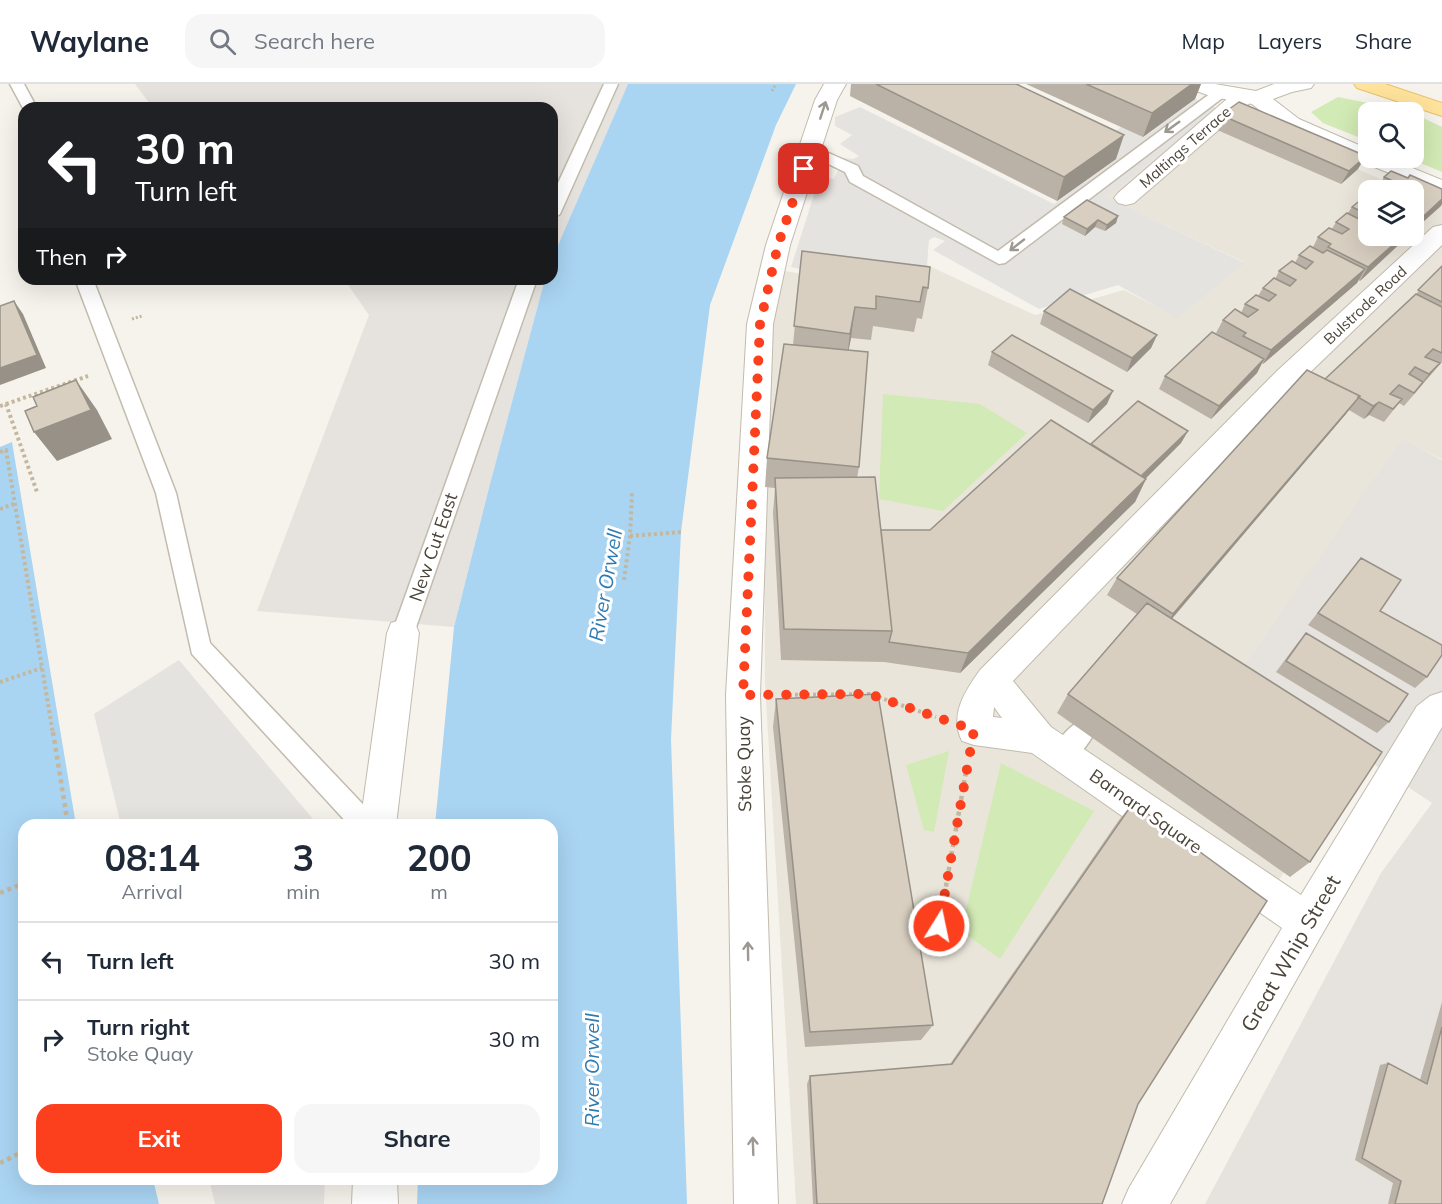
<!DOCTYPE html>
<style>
body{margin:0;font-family:Mulish,sans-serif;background:#f6f6f7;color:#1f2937;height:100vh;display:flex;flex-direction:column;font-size:22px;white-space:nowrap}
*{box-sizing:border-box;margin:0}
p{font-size:20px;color:#747a83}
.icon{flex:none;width:33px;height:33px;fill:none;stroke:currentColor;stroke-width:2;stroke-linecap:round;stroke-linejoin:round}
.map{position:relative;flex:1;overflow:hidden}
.side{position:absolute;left:18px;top:735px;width:540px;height:366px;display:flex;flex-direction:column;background:#fff;border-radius:18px;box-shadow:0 6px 24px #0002}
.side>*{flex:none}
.top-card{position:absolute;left:18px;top:18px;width:540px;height:183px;border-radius:18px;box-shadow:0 6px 24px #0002;background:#202124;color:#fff;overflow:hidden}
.tools{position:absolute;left:1358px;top:18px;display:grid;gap:12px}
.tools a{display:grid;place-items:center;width:66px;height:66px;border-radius:12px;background:#fff;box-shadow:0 6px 24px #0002;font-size:30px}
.pin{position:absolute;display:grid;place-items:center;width:51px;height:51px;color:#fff;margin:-26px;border-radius:12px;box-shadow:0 3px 9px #0006}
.me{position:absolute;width:66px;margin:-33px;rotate:10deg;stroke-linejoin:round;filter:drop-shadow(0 0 4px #0008)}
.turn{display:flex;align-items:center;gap:21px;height:126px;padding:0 18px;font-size:27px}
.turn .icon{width:78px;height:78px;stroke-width:2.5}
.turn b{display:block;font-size:42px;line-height:51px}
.then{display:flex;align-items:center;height:57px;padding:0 18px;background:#0003;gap:12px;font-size:22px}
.eta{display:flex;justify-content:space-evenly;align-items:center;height:102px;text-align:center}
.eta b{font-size:36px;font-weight:700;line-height:42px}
.button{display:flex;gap:12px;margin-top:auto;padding:12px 18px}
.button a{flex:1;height:69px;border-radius:18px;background:#fc3f1d;color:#fff;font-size:24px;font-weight:700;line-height:69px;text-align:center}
.button a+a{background:#f6f6f7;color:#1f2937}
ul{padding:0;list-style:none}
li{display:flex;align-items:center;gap:18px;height:78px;padding:0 18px;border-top:2px solid #e0e1e3}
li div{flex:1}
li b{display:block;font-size:22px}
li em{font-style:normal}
header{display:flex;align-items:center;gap:36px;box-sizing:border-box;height:84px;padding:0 30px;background:#fff;border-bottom:2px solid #e0e1e3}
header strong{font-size:28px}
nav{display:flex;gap:33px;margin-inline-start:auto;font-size:21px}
.search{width:420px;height:54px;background:#f6f6f7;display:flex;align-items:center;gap:15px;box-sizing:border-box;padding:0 21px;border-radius:18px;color:#747a83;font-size:22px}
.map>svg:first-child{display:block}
.residential{fill:#eae5da}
.industrial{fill:#e6e2dd}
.green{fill:#d2eab5}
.parking{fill:#e5e3e0}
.water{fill:#a9d4f2}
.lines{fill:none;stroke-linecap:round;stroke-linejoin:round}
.service-casing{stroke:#c2bbae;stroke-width:3}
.pedestrian-casing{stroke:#c2bbae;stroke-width:2}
.minor-casing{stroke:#c2bbae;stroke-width:2}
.primary-casing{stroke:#e6c16a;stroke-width:2}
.path-far2{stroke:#c4b79f;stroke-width:3;stroke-dasharray:2 2;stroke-linecap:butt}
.path-far1{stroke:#c4b79f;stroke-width:4;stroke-dasharray:3 3;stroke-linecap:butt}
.path{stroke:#c4b79f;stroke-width:4.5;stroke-dasharray:4 4;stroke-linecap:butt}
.service{fill:#fff;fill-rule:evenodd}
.pedestrian{fill:#fff;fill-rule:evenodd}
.minor{fill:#fff;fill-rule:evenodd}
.primary{fill:#ffe39c;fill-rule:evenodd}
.wall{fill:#bab2a6}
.shaded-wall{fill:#979187}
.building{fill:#d8cfc1;stroke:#979187;stroke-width:1.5}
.oneway{stroke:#9c9892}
.route{stroke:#fc3f1d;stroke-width:10;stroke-dasharray:0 18}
.labels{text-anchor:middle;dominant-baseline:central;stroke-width:6;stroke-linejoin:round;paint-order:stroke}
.far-street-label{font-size:15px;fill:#4b4439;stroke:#fff}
.street-label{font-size:18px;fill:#4b4439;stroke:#fff}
.water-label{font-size:20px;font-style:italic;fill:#2e7ab2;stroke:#fff}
.near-street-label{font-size:21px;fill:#4b4439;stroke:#fff}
</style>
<header>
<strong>Waylane</strong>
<div class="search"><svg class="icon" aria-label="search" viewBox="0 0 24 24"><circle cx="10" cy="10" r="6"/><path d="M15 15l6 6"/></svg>Search here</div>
<nav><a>Map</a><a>Layers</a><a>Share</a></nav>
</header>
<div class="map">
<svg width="1442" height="1120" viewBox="0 0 1442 1120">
<rect width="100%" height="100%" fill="#f6f3ec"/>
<path class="residential" d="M1221,26L1406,106H1368V152H1413V110L1442,122V375L1402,356L1239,589L1360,669L1232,870L1067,1120H796L765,599L764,279L778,186L899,205L927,181L1035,231L1124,206L1177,233L1244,178L1105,113Z"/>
<path class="industrial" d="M135,0H628L552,175V24H153Z
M344,195H545L490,400L454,543L257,527L369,231Z
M1402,355L1442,376V1120H1205L1381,789L1432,719L1238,590Z"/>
<path class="green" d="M1338,13L1413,28H1368V57L1323,39L1311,28Z
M1413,29L1442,43V88L1408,74H1413Z
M883,310L980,320L1027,349L943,427L879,415Z
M949,667L934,748L924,746L906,681Z
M1001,679L1094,727L1000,875L961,847Z"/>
<path class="parking" d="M1195,15L1221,26L1106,113L1245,179L1177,234L1118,201L1039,225L933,166L945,157L934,153L929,156L927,181L899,205L791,183L820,92L834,95L843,74L853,75L859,72L840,60L852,51L835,42V33L860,23L1054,120L1115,75L1093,63L1121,43L1144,53Z
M179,576L318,741H121L94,630Z
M209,1095H325L324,1120H215Z"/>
<path class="water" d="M628,0H796L776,41L710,221L681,448L671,655L687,1120H417L418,1095H552V741H435L454,543L490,400L545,195H552V175Z
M12,358L76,741H24V1095H153L159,1120H0V363Z"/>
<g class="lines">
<defs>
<path id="service" d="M10,0H24L37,24H24V26Z
M604,0H618L560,130L552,135V112Z
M1220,5L1227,9L1225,12L1005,179L999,180L850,98L845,88L805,69L802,66L805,63H815L858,82L863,92L998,167L1215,6Z
M75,195H93L176,409L210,559L375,733L379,741H349L192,570L156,409Z
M519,195H537L414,549L411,556L403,558L395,556L392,549Z
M1083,636L1091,640L1095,647C1089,660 1077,676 1063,681L1054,678L1051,670C1057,657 1069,641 1083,636Z"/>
<path id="pedestrian" d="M1243,7L1251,8L1254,13L1251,18L1134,119L1126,121L1118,119L1114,114L1118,109L1235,8Z"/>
<path id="minor" d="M824,0H846L837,16L790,161L773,240L760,611L778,1120H734L726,611L747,240L766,161L815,16Z
M1184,0H1215L1256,7L1274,0H1314L1311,4L1292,8L1273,15L1299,35L1368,65V74H1388L1442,96V111L1283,45L1252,20L1213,13L1188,4Z
M1442,141V161L1297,301L1013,597L1051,643L1301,811L1417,622L1430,612L1442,608V643L1321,852L1170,1120H1122L1129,1104L1282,844L1032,669L974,661L962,657C949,631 965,607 980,586L1277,287L1433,143ZM994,623L1002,634L993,633Z
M403,535L415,539L419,549L396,741H360L387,549L391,539Z
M353,1095H397L398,1120H352Z"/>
<path id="primary" d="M1354,0H1385L1442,19V32L1357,4Z"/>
</defs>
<use href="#service" class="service-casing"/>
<use href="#pedestrian" class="pedestrian-casing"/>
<use href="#minor" class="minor-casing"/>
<use href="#primary" class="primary-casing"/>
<path class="path-far2" d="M772,7L776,0
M132,235L142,232"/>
<path class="path-far1" d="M6,320L88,292
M0,322L6,320L37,408
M0,368L6,366L53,650
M0,425L14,420
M630,452L681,448
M624,496L630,452L632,409
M0,598L42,584
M783,611L869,610L936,633"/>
<path class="path" d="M53,648L68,741
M0,809L24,799
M939,842L967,682
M0,1079L24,1067"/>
<use href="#service" class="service"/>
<use href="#pedestrian" class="pedestrian"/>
<use href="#minor" class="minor"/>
<use href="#primary" class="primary"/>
</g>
<path class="wall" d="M851,0H1021L1018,1L1116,75L1057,117L850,12Z
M1026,0H1201L1195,15L1143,53Z
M1221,31L1358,85L1341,100L1215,45Z
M1391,87L1441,122L1413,106H1371L1380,100L1384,93Z
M1368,110V152H1408L1360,197L1358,196L1357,199L1263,280L1262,279L1257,289L1211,335L1159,305L1165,292L1238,262L1216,249L1223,236L1241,229L1245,220L1258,212L1263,204L1275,195L1279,187L1295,179L1299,171L1313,163L1318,153L1332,145L1336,138L1348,129L1352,123L1365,115Z
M1118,132L1116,139L1105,147L1095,143L1085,152L1062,140L1064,133Z
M802,167L928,204L922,235L917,234L914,248L873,242L871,256L851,254L848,266L859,383L857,394L881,446H930L1091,360L1188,347L1181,359L1145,395H1146L1135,418L960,589L884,578L781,576L773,429L775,404L765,403L767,374L793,261Z
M1442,182V278L1404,322L1399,319L1384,338L1369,331L1364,335L1349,326L1172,535L1310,778L1290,793L1057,629L1068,610L1137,530L1107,511L1117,494L1325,295L1416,210Z
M1044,227L1157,251L1151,264L1127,288L1040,240Z
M992,268L1107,320L1088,339L988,281Z
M1361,474L1380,527L1427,593L1415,604L1308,541L1351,486Z
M1306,549L1389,638L1377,649L1276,588L1296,561Z
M776,615L933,941L921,956L805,963L773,643Z
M1133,719L1138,1020L1102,1120H813L807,1000L810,992L950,980L1119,736Z
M1442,918V1120H1388L1393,1099L1355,1076L1380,981L1388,979L1420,996Z"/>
<path class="shaded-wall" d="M1192,0H1201L1195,15L1143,53L1152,29Z
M1124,51L1116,75L1057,117L1064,93Z
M1366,72L1358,85L1341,100L1349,87Z
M1442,115V120L1441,122L1413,147V142Z
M1118,132L1116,139L1105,147L1107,141Z
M1098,136L1095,143L1085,152L1087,145Z
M1403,152H1408L1360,197L1368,183Z
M1365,185L1357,199L1263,280L1271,266Z
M14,217L23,230L46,284L0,301V284Z
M855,223L851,254L846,280L850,250Z
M1157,251L1151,264L1127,288L1132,274Z
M1264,275L1257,289L1211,335L1219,322Z
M1440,279L1429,292L1419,303L1429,290Z
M76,296L97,326L112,355L57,377L34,348Z
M1113,307L1107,320L1088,339L1093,326Z
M1360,312L1346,330L1162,546L1173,530Z
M1379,318L1369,331L1364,335L1373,322Z
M1188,347L1181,359L1131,409L1137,397Z
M1146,395L1135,418L960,589L968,569Z"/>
<path class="building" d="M876,0H1016L1124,51L1064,93Z
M1086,0H1192L1152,29Z
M1239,18L1366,72L1349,87L1221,31Z
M1391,87L1408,94L1410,91L1442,105V115L1413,142V106H1395L1401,101L1384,93Z
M1379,100L1394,106H1371Z
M1363,114L1368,116V152H1403L1368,183L1328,163L1331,160L1318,153L1329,144L1342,150L1349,145L1336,138L1347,129L1359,135L1365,129L1352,123Z
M1087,116L1118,132L1107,141L1098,136L1087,145L1064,133Z
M1310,162L1323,169L1327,166L1365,185L1271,266L1243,252L1246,249L1223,236L1235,225L1248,233L1258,226L1245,220L1256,211L1269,217L1276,211L1263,204L1274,194L1290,202L1296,196L1279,187L1292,177L1306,185L1313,178L1299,171Z
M802,167L930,183L928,204L923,203L920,218L876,212V225L855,223L850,250L794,242Z
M1442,182V218L1418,206Z
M1070,205L1157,251L1132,274L1044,227Z
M1416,210L1442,223V269L1433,265L1425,273L1440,279L1429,290L1415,283L1409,290L1423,298L1414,309L1399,301L1390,310L1402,315L1393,325L1379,318L1373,322L1358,313L1360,312L1325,295Z
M14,217L37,271L0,284V222Z
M1212,248L1264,275L1219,322L1165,292Z
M1012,251L1113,307L1093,326L992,268Z
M784,260L868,268L859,383L767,374Z
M1307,286L1360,312L1173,530L1117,494Z
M76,296L91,326L34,348L25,327L37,322L33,313Z
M1138,317L1188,347L1141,392L1091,360Z
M1051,336L1146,395L968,569L889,558L892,547L881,446H930Z
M875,393L892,547L784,545L775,394Z
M1361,474L1401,496L1380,527L1442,561V571L1427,593L1318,529Z
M1147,519L1382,668L1310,778L1068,610Z
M1306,549L1408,610L1389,638L1286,577Z
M878,610L933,941L810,948L776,615Z
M1133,719L1267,817L1138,1020L1102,1120H817L810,992L952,980Z
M1442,943V1120H1395L1401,1097L1362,1074L1388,979L1427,1000Z"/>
<defs><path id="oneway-shaft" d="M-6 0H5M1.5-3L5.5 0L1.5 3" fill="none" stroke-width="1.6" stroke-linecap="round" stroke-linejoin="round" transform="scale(1.5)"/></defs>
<g class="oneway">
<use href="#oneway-shaft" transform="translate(823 26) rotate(-72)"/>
<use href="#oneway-shaft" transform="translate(1172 43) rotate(144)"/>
<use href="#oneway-shaft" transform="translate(1017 161) rotate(142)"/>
<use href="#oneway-shaft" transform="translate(748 867) rotate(-91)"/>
<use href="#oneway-shaft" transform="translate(753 1062) rotate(-92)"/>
</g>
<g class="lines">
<path class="route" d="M804,85L778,161L760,240L743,611L869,610L974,646L939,842"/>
</g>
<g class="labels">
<g class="far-street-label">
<text transform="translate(1185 63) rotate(-41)">Maltings Terrace</text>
<text transform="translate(1365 221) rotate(-43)">Bulstrode Road</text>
</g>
<g class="street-label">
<text transform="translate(433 463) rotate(-71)">New Cut East</text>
<text transform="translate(744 680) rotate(-91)">Stoke Quay</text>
<text transform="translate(1146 727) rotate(35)">Barnard Square</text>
</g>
<g class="water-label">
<text transform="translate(605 501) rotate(-80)">River Orwell</text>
<text transform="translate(591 986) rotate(-90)">River Orwell</text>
</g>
<g class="near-street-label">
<text transform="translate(1290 869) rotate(-60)">Great Whip Street</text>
</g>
</g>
</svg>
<div class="tools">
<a><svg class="icon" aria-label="search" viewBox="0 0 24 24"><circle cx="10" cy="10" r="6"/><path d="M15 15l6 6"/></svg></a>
<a><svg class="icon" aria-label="layers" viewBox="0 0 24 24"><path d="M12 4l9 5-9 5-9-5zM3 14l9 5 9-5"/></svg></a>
</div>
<div class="pin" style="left:804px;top:85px;background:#d93025"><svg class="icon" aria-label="arrive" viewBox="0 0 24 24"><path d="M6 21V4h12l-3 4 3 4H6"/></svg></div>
<svg class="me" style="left:939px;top:842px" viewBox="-20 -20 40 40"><circle r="17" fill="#fc3f1d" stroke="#fff" stroke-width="3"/><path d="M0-11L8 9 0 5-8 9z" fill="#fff"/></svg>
<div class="top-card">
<div class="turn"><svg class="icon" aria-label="left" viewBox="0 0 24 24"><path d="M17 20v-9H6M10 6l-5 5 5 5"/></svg><div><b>30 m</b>Turn left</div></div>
<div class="then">Then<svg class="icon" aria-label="right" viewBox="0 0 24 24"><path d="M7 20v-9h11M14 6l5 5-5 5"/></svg></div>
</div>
<section class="side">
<div class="eta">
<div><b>08:14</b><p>Arrival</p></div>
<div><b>3</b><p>min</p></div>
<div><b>200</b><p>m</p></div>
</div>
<ul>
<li><svg class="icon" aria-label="left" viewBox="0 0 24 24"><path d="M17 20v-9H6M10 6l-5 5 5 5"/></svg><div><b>Turn left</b></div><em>30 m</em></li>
<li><svg class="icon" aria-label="right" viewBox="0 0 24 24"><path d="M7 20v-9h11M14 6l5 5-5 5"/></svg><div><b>Turn right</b><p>Stoke Quay</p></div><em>30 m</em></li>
</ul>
<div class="button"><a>Exit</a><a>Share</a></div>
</section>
</div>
